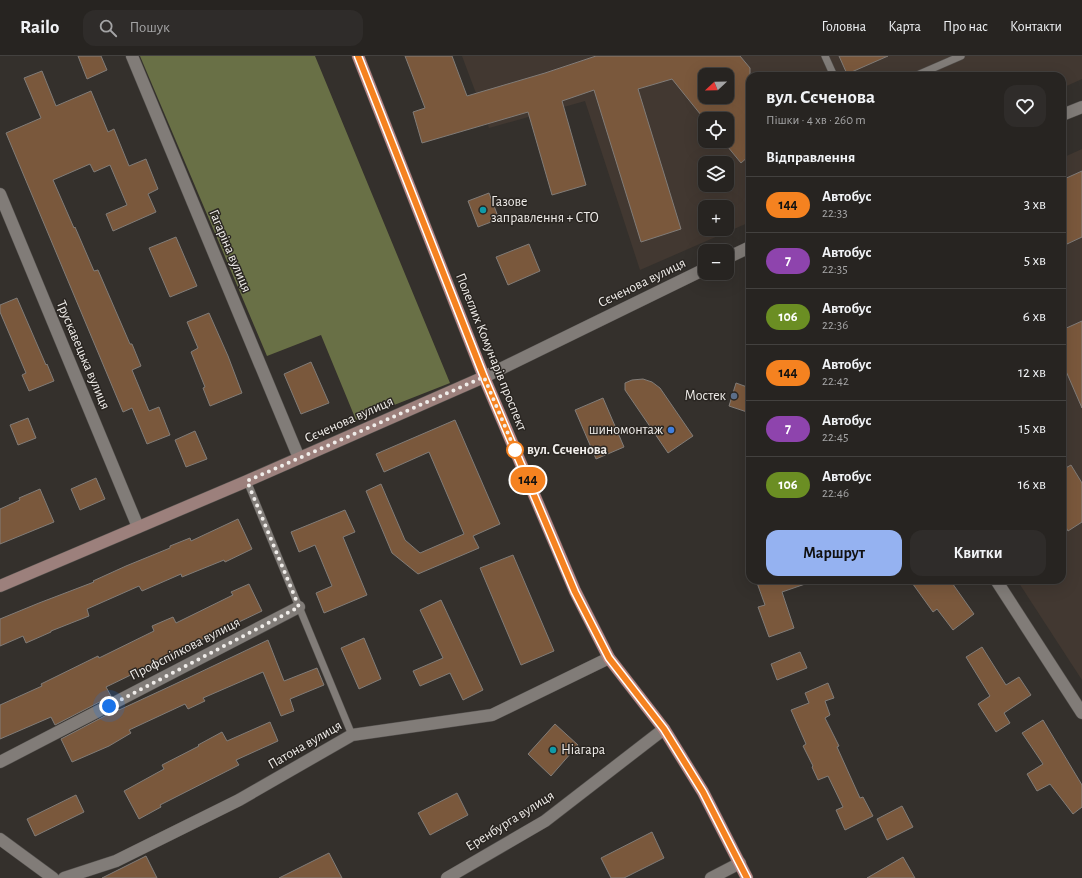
<!DOCTYPE html>
<html lang="uk">
<head>
<meta charset="utf-8">
<style>
  body { margin:0; font-family:"Alegreya Sans",sans-serif; background:#2f2c2a; color:#f1f3f6; height:100vh; display:flex; flex-direction:column; font-size:15px; white-space:nowrap }
  * { box-sizing:border-box; margin:0 }
  p { font-size:13px; color:#a4a4a5 }
  .icon { flex:none; width:22px; height:22px; fill:none; stroke:currentColor; stroke-width:2; stroke-linecap:round; stroke-linejoin:round }
  .map { position:relative; flex:1; overflow:hidden }
  .side { position:absolute; left:746px; top:16px; width:320px; height:512px; display:flex; flex-direction:column; background:#272421; border-radius:12px; box-shadow:0 4px 16px #0002,0 0 0 1px #43413f }
  .side>* { flex:none }
  .badge { padding:0 8px; border-radius:13px; font-size:14px; line-height:26px }
  .needle { width:26px; rotate:248deg }
  .fabs { position:absolute; left:698px; top:12px; display:grid; gap:8px }
  .fabs a { display:grid; place-items:center; width:36px; height:36px; border-radius:8px; background:#272421; box-shadow:0 4px 16px #0002,0 0 0 1px #43413f; font-size:20px }
  .you { position:absolute; width:20px; height:20px; margin:-10px; border:3px solid #fff; border-radius:50%; background:#1a73e8; box-shadow:0 0 0 6px #1a73e833 }
  .map>.badge { position:absolute; translate:-50% -50%; box-shadow:0 0 0 2px #fff }
  h2 { padding:0 20px; font-size:15px; line-height:36px }
  .round { display:grid; place-items:center; flex:none; width:42px; height:42px; border-radius:12px; background:#2f2c2a }
  .head { display:flex; align-items:center; justify-content:space-between; height:68px; padding:0 20px }
  h1 { font-size:19px; font-weight:700; line-height:30px }
  .primary-button { display:flex; gap:8px; margin-top:auto; padding:8px 20px }
  .primary-button a { flex:1; height:46px; border-radius:12px; background:#95b2f1; color:#111; font-size:16px; font-weight:700; line-height:46px; text-align:center }
  .primary-button a+a { background:#2f2c2a; color:#f1f3f6 }
  ul { padding:0; list-style:none }
  li { display:flex; align-items:center; gap:12px; height:56px; padding:0 20px; border-top:1px solid #43413f }
  li div { flex:1 }
  li b { display:block; font-size:15px }
  li em { font-style:normal }
  li .badge { min-width:44px; font-weight:700; text-align:center }
  header { display:flex; align-items:center; gap:24px; box-sizing:border-box; height:56px; padding:0 20px; background:#272421; border-bottom:1px solid #43413f }
  header strong { font-size:19px }
  nav { display:flex; gap:22px; margin-inline-start:auto; font-size:14px }
  .search { width:280px; height:36px; background:#2f2c2a; display:flex; align-items:center; gap:10px; box-sizing:border-box; padding:0 14px; border-radius:12px; color:#a4a4a5; font-size:15px }
  .map>svg:first-child { display:block }
</style>
</head>
<body>
<header>
<strong>Railo</strong>
<div class="search"><svg class="icon" aria-label="search" viewBox="0 0 24 24"><circle cx="10" cy="10" r="6"/><path d="M15 15l6 6"/></svg>Пошук</div>
<nav><a>Головна</a><a>Карта</a><a>Про нас</a><a>Контакти</a></nav>
</header>
<div class="map">
<svg width="1082" height="822" viewBox="0 0 1082 822">
  <rect width="100%" height="100%" fill="#34302c"/>
  <path fill="#423831" fill-rule="evenodd" d="M 462,0 L 1082,0 L 1082,23 L 1062,32 L 1062,20 L 750,20 L 750,166 L 640,214 L 585,45 L 489,72 ZM 705,19 L 727,19 L 727,41 L 705,41 ZM 705,63 L 727,63 L 727,85 L 705,85 ZM 705,107 L 727,107 L 727,129 L 705,129 ZM 705,151 L 727,151 L 727,173 L 705,173 Z
    M 1082,93 L 1082,624 L 1017,524 L 1062,524 L 1062,102 Z"/>
  <path fill="#697046" d="M 140,0 L 315,0 L 450,327 L 356,364 L 321,279 L 267,300 Z"/>
  <path fill="#7a583c" stroke="#817c78" fill-rule="evenodd" d="M 78,0 L 101,0 L 107,14 L 87,23 Z
    M 405,0 L 452,0 L 467,40 L 545,17 L 596,0 L 740,0 L 750,12 L 750,99 L 741,107 L 723,85 L 727,85 L 727,63 L 705,64 L 672,23 L 638,33 L 681,173 L 641,186 L 594,34 L 562,45 L 586,129 L 552,139 L 528,56 L 422,87 L 413,56 L 425,52 ZM 705,19 L 727,19 L 727,41 L 705,41 Z
    M 839,0 L 888,0 L 847,18 Z
    M 42,15 L 56,50 L 91,35 L 108,76 L 114,73 L 129,110 L 146,103 L 158,133 L 148,138 L 156,156 L 113,175 L 106,158 L 127,149 L 110,109 L 94,116 L 90,108 L 53,124 L 74,172 L 75,171 L 94,215 L 98,214 L 130,288 L 132,288 L 141,310 L 132,314 L 149,355 L 159,351 L 170,379 L 147,388 L 132,352 L 123,356 L 6,77 L 41,62 L 24,22 Z
    M 1082,115 L 1082,181 L 1067,188 L 1062,177 L 1062,124 Z
    M 489,137 L 499,163 L 478,171 L 468,145 Z
    M 176,181 L 197,230 L 170,241 L 149,192 Z
    M 529,188 L 540,215 L 508,229 L 496,201 Z
    M 17,242 L 46,309 L 47,308 L 54,325 L 29,335 L 22,319 L 26,317 L 0,256 L 0,249 Z
    M 209,257 L 228,300 L 242,337 L 210,350 L 203,332 L 205,331 L 191,296 L 198,292 L 187,266 Z
    M 1082,265 L 1082,352 L 1062,306 L 1062,274 Z
    M 311,306 L 329,347 L 301,358 L 284,318 Z
    M 643,323 L 652,326 L 660,332 L 693,380 L 668,397 L 625,334 L 625,327 L 632,324 Z
    M 736,327 L 750,332 L 750,357 L 729,350 Z
    M 603,342 L 624,391 L 596,403 L 575,354 Z
    M 28,362 L 36,382 L 18,389 L 10,369 Z
    M 455,364 L 500,468 L 473,480 L 479,492 L 418,518 L 392,497 L 366,435 L 381,428 L 405,484 L 420,497 L 464,478 L 429,396 L 384,416 L 376,398 Z
    M 195,375 L 207,403 L 186,411 L 175,384 Z
    M 1071,409 L 1082,427 L 1082,466 L 1068,475 L 1062,464 L 1062,414 Z
    M 96,422 L 105,443 L 80,454 L 71,433 Z
    M 40,433 L 54,466 L 0,488 L 0,453 L 20,444 L 19,442 Z
    M 345,454 L 355,476 L 343,481 L 367,539 L 324,557 L 316,537 L 332,530 L 315,489 L 299,496 L 291,476 Z
    M 238,463 L 252,493 L 225,506 L 224,504 L 182,521 L 181,518 L 142,535 L 139,530 L 87,553 L 89,560 L 51,575 L 51,576 L 26,587 L 23,580 L 0,590 L 0,563 L 39,547 L 94,526 L 93,525 L 126,510 L 170,492 L 170,490 L 190,482 L 191,485 Z
    M 513,499 L 554,595 L 521,609 L 480,512 Z
    M 756,524 L 810,524 L 811,526 L 782,536 L 794,572 L 769,581 L 758,551 L 765,549 Z
    M 910,524 L 950,524 L 974,558 L 953,574 L 937,553 L 933,556 Z
    M 249,528 L 262,555 L 136,615 L 137,616 L 106,631 L 111,640 L 55,669 L 51,661 L 0,683 L 0,649 L 42,630 L 41,628 L 98,600 L 99,602 L 154,575 L 152,570 L 173,561 L 176,567 L 233,539 L 231,536 Z
    M 441,544 L 483,634 L 463,644 L 450,617 L 420,630 L 413,615 L 443,602 L 420,554 Z
    M 364,582 L 381,623 L 359,633 L 341,592 Z
    M 268,584 L 284,625 L 317,612 L 324,629 L 290,643 L 294,655 L 281,660 L 263,616 L 203,642 L 205,645 L 188,653 L 185,648 L 129,674 L 131,677 L 109,690 L 72,706 L 61,683 L 118,653 L 119,654 L 173,629 Z
    M 982,591 L 1006,629 L 1019,621 L 1031,639 L 1004,657 L 1010,667 L 996,676 L 978,648 L 990,640 L 966,601 Z
    M 800,596 L 807,612 L 777,624 L 771,608 Z
    M 828,627 L 834,642 L 825,645 L 830,659 L 825,662 L 839,690 L 837,691 L 860,742 L 863,741 L 873,760 L 845,774 L 836,754 L 843,751 L 828,720 L 818,724 L 812,711 L 813,710 L 803,690 L 806,688 L 791,654 L 809,647 L 805,637 Z
    M 1043,664 L 1082,729 L 1082,751 L 1073,758 L 1050,728 L 1037,735 L 1027,718 L 1043,708 L 1022,677 Z
    M 270,666 L 278,685 L 236,704 L 239,709 L 160,749 L 161,751 L 139,763 L 124,735 L 164,713 L 162,709 L 199,690 L 198,689 L 222,676 L 227,685 Z
    M 555,668 L 578,689 L 551,720 L 528,698 Z
    M 457,737 L 468,759 L 430,779 L 418,757 Z
    M 76,739 L 84,756 L 35,780 L 27,763 Z
    M 902,750 L 913,771 L 887,784 L 877,763 Z
    M 652,776 L 664,802 L 624,822 L 611,822 L 601,802 Z
    M 329,797 L 342,822 L 279,822 Z
    M 146,800 L 157,822 L 102,822 Z
    M 903,801 L 915,822 L 867,822 Z"/>
  <g fill="none" stroke-linecap="round" stroke-linejoin="round">
    <g stroke="#524f4c" stroke-width="8">
      <path id="lane" d="M 825,0 L 834,20
        M 915,20 L 961,0
        M 247,425 L 352,679"/>
    </g>
    <g stroke="#524f4c" stroke-width="13">
      <path id="street" d="M 132,0 L 299,402
        M 1062,59 L 1082,51
        M 0,138 L 138,471
        M 727,202 L 750,191
        M 484,321 L 705,213
        M 996,524 L 1082,657
        M 0,706 L 299,551
        M 0,783 L 53,822
        M 64,822 L 116,805 L 239,744 L 352,679 L 492,659 L 609,602
        M 447,822 L 545,765 L 664,673
        M 711,822 L 740,807"/>
    </g>
    <g stroke="#524f4c" stroke-width="13">
      <path id="secondary" d="M 0,530 L 247,425 L 484,321"/>
    </g>
    <g stroke="#524f4c" stroke-width="13">
      <path id="primary" d="M 358,0 L 484,321 L 575,535 L 609,602 L 664,673 L 703,736 L 747,822"/>
    </g>
    <use href="#lane" stroke="#817c78" stroke-width="7"/>
    <use href="#street" stroke="#817c78" stroke-width="12"/>
    <use href="#secondary" stroke="#9c807c" stroke-width="12"/>
    <use href="#primary" stroke="#b78380" stroke-width="12"/>
  </g>
  <g fill="none" stroke-linecap="round" stroke-linejoin="round">
    <g stroke="#fff" stroke-width="9">
      <path id="line" d="M 358,0 L 484,321 L 575,536 L 609,602 L 664,673 L 703,736 L 747,822"/>
    </g>
    <use href="#line" stroke="#f58220" stroke-width="6"/>
    <path stroke="#f0edea" stroke-width="4" stroke-dasharray="0 7.2" d="M 109,650 L 299,551 L 247,425 L 484,321 L 515,394"/>
  </g>
  <g fill="#0f9aa8" stroke="#2a2622" stroke-width="1.5">
    <circle cx="483" cy="154" r="4"/>
    <circle cx="553" cy="694" r="4"/>
  </g>
  <circle fill="#5c6f8a" stroke="#2a2622" stroke-width="1.5" cx="734" cy="340" r="4"/>
  <circle fill="#3f7fe0" stroke="#2a2622" stroke-width="1.5" cx="671" cy="374" r="4"/>
  <circle fill="#fff" stroke="#f58220" stroke-width="2" cx="515" cy="394" r="8"/>
  <g text-anchor="middle" dominant-baseline="central" stroke-width="3" stroke-linejoin="round" paint-order="stroke">
    <g font-size="14" fill="#f0edea" stroke="#2a2622" text-anchor="start">
      <text x="491" y="146">Газове<tspan x="491" dy="16">заправлення + СТО</tspan></text>
      <text x="726" y="340" text-anchor="end">Мостек</text>
      <text x="663" y="374" text-anchor="end">шиномонтаж</text>
      <text x="561" y="694">Ніагара</text>
    </g>
    <g font-size="14" fill="#f0edea" stroke="#2a2622">
      <text transform="translate(230 195) rotate(67)">Гагаріна вулиця</text>
      <text transform="translate(642 227) rotate(-26)">Сєченова вулиця</text>
      <text transform="translate(491 296) rotate(68)">Полеглих Комунарів проспект</text>
      <text transform="translate(83 299) rotate(67)">Трускавецька вулиця</text>
      <text transform="translate(349 364) rotate(-24)">Сєченова вулиця</text>
      <text transform="translate(185 593) rotate(-27)">Профспілкова вулиця</text>
      <text transform="translate(305 689) rotate(-30)">Патона вулиця</text>
      <text transform="translate(510 765) rotate(-32)">Еренбурга вулиця</text>
    </g>
    <g font-size="14" font-weight="bold" fill="#f0edea" stroke="#2a2622" text-anchor="start">
      <text x="527" y="394">вул. Сєченова</text>
    </g>
  </g>
</svg>
<div class="fabs">
<a><svg class="needle" viewBox="-14 -14 28 28"><path d="M0-13l5 13h-10z" fill="#e53935"/><path d="M0 13l5-13h-10z" fill="#a4a4a5"/></svg></a>
<a><svg class="icon" aria-label="locate" viewBox="0 0 24 24"><circle cx="12" cy="12" r="6"/><path d="M12 2v4M12 18v4M2 12h4M18 12h4"/></svg></a>
<a><svg class="icon" aria-label="layers" viewBox="0 0 24 24"><path d="M12 4l9 5-9 5-9-5zM3 14l9 5 9-5"/></svg></a>
<a>+</a>
<a>−</a>
</div>
<div class="you" style="left:109px;top:650px"></div>
<b class="badge" style="left:528px;top:424px;background:#f58220;color:#111">144</b>
<section class="side">
<div class="head"><div><h1>вул. Сєченова</h1><p>Пішки · 4 хв · 260 m</p></div><a class="round"><svg class="icon" aria-label="heart" viewBox="0 0 24 24"><path d="M12 20l-8-8c-3-5 5-10 8-4 3-6 11-1 8 4z"/></svg></a></div>
<h2>Відправлення</h2>
<ul>
<li><span class="badge" style="background:#f58220;color:#111">144</span><div><b>Автобус</b><p>22:33</p></div><em>3 хв</em></li>
<li><span class="badge" style="background:#8e44ad;color:#fff">7</span><div><b>Автобус</b><p>22:35</p></div><em>5 хв</em></li>
<li><span class="badge" style="background:#6b8e23;color:#fff">106</span><div><b>Автобус</b><p>22:36</p></div><em>6 хв</em></li>
<li><span class="badge" style="background:#f58220;color:#111">144</span><div><b>Автобус</b><p>22:42</p></div><em>12 хв</em></li>
<li><span class="badge" style="background:#8e44ad;color:#fff">7</span><div><b>Автобус</b><p>22:45</p></div><em>15 хв</em></li>
<li><span class="badge" style="background:#6b8e23;color:#fff">106</span><div><b>Автобус</b><p>22:46</p></div><em>16 хв</em></li>
</ul>
<div class="primary-button"><a>Маршрут</a><a>Квитки</a></div>
</section>
</div>
</body>
</html>
